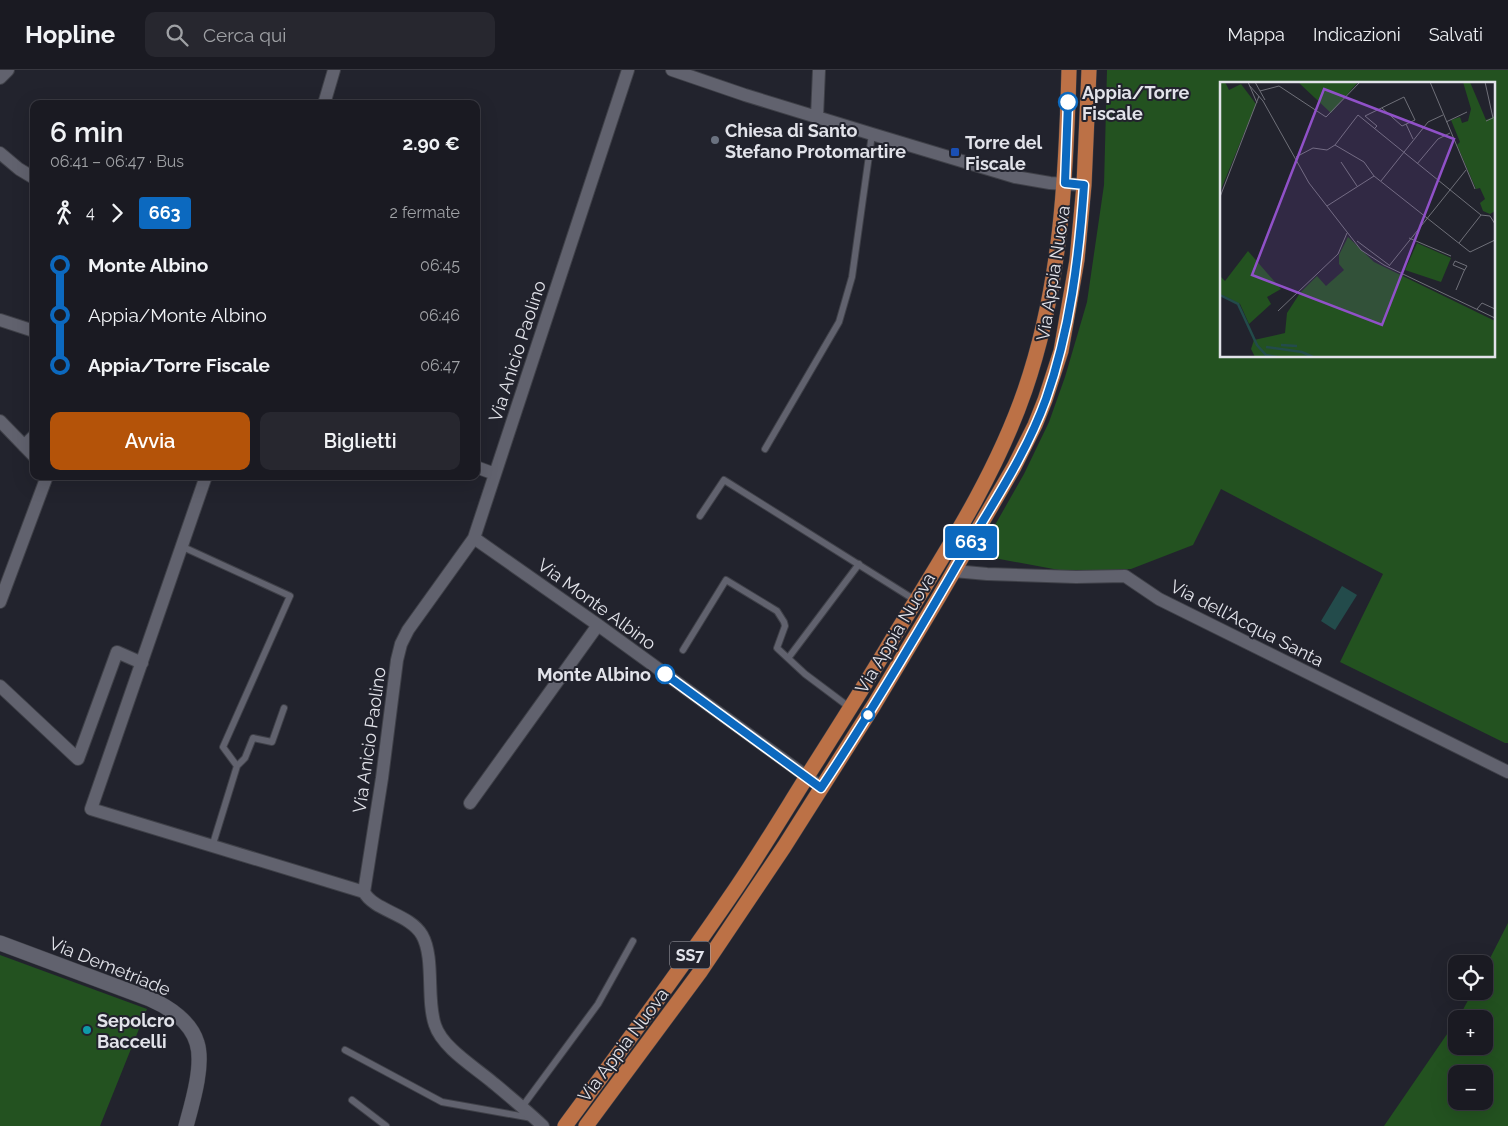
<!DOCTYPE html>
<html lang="it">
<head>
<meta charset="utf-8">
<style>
  body { margin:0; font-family:Raleway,sans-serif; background:#27272f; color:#f1f3f6; height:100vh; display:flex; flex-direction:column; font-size:19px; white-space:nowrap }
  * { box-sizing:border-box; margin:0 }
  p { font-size:16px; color:#9fa1a5 }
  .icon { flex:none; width:28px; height:28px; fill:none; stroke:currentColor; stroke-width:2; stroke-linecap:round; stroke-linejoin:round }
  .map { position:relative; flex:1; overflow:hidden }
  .drawer { position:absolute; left:30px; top:30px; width:450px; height:380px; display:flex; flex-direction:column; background:#1a1a22; border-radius:10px; box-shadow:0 5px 20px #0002,0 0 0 1px #383840 }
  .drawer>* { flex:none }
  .badge { padding:0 10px; border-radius:4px; font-size:18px; line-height:32px }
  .fabs { position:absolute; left:1448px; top:885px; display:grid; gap:10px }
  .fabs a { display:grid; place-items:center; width:45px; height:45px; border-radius:10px; background:#1a1a22; box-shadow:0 5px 20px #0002,0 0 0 1px #383840; font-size:25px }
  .map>.badge { position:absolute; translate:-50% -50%; box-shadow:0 0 0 2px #fff }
  .legs { display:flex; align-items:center; gap:8px; height:55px; padding:0 20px; font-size:16px }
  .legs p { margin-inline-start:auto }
  .summary { display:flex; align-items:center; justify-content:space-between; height:85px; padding:0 20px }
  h1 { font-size:28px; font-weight:600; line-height:38px }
  .cta { display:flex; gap:10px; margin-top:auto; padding:10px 20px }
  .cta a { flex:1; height:58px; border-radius:10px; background:#b45309; color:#fff; font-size:20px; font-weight:600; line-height:58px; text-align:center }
  .cta a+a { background:#27272f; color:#f1f3f6 }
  ul { padding:0 20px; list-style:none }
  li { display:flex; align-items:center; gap:18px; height:50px; font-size:19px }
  li i { display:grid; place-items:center; width:8px; height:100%; margin:0 6px; background:currentColor }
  li i::after { content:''; width:12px; height:12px; margin:-6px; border:4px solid; border-radius:50%; background:#1a1a22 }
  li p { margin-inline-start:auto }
  li:first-child i { background:linear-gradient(#0000 50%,currentColor 0) }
  li:last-child i { background:linear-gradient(currentColor 50%,#0000 0) }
  header { display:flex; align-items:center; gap:30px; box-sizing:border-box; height:70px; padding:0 25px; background:#1a1a22; border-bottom:1px solid #383840 }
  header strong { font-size:24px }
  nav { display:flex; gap:28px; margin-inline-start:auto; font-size:18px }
  .search { width:350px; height:45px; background:#27272f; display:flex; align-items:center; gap:12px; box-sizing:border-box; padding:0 18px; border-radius:10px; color:#9fa1a5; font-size:19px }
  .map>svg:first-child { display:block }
</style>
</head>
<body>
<header>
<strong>Hopline</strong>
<div class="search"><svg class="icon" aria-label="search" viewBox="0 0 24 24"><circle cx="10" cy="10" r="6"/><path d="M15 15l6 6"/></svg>Cerca qui</div>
<nav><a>Mappa</a><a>Indicazioni</a><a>Salvati</a></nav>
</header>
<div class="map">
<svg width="1508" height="1056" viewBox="0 0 1508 1056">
  <rect width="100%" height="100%" fill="#22232d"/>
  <path fill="#235220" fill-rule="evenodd" d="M 1107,0 L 1508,0 L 1508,673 L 1505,673 L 1340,592 L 1383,504 L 1221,419 L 1193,475 L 1131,499 L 1075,503 L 978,485 L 1024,404 L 1049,352 L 1065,307 L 1087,232 L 1104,115 ZM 1222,14 L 1494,14 L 1494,286 L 1222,286 Z
    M 1508,853 L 1508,1056 L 1384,1056 L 1456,951 L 1456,976 L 1484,976 L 1484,949 L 1458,949 L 1473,921 L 1484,921 L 1484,900 ZM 1456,1004 L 1484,1004 L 1484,1031 L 1456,1031 Z
    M 0,885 L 147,939 L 100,1056 L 0,1056 Z"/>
  <path fill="#234b4b" d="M 1342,516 L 1357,525 L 1335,560 L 1321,551 Z"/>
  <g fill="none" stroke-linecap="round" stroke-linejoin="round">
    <g stroke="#3f4048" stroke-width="8">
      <path id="lane" d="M 765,379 L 839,252 L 852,207 L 872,64
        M 700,446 L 724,410 L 915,530
        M 183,477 L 290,526 L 223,677 L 237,696 L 212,777
        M 683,580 L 726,510 L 777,541 L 784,552 L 785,556 L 777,578 L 805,604 L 849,637
        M 789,587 L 859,494
        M 237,696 L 245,688 L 253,668 L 272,672 L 284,638
        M 345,980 L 442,1032 L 532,1048
        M 352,1030 L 386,1056
        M 522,1037 L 598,934 L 633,871"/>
    </g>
    <g stroke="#3f4048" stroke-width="14">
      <path id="street" d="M 672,0 L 745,25 L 872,64 L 1015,107 L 1050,113 L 1084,115
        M 0,8 L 8,0
        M 324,34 L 334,0
        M 817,47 L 819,0
        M 0,83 L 19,99 L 34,108
        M 0,250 L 34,261
        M 0,351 L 34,386
        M 24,376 L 34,366
        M 476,397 L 495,404
        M 206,406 L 91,739 L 364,822
        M 474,468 L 598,555 L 821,717
        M 954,501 L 987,504 L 1076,507 L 1125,506 L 1159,529 L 1508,702
        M 0,532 L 47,406
        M 0,616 L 78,689 L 117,582 L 142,593
        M 470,733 L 598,555
        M 543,1056 C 526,1040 509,1026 491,1011 C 473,996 442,977 435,955 C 426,929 435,888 422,865 C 410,844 374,841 364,822 L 382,708 L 397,590 L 401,574 L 408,560 L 474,468 L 628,0"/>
    </g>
    <g stroke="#3f4048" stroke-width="16">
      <path id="secondary" d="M 0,873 L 150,929 C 169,937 191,952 197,973 C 204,995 192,1034 186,1056"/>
    </g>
    <g stroke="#3f4048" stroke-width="16">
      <path id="primary" d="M 565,1056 C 621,980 677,905 730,827 C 755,791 778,753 801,716 C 830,670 859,625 887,578 C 937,495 993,413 1025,320 C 1061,215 1066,110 1069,0
        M 586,1056 L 700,902 L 784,777 L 874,635 L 940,525 L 1014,397 L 1035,355 L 1045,330 L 1061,281 L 1077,190 L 1084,115 L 1089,0"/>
    </g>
    <use href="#lane" stroke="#61626e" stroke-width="6"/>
    <use href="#street" stroke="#61626e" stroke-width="12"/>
    <use href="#secondary" stroke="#61626e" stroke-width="15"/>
    <use href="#primary" stroke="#bc7146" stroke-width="15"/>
  </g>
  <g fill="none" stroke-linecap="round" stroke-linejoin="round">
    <g stroke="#fff" stroke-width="11">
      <path id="line-1" d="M 665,604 L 821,718 C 875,637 924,553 972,469 C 999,424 1028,379 1046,329 C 1070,261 1079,187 1084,115 L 1065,113 L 1068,32"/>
    </g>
    <use href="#line-1" stroke="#0c69bf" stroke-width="8"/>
  </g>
  <g fill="#fff" stroke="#0c69bf" stroke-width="2.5">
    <circle cx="1068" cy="32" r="9"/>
    <circle cx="665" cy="604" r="9"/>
    <circle cx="868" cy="645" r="6"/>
  </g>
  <circle fill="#6b7280" stroke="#22232d" stroke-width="2" cx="715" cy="70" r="5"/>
  <rect fill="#1a4fb4" stroke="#22232d" stroke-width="2" x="950" y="77" width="10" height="10" rx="2.5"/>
  <circle fill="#0f9aa8" stroke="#22232d" stroke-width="2" cx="87" cy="960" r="5"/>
  <g text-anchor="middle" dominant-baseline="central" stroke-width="4" stroke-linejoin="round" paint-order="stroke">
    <rect fill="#22232d" stroke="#a8a9b1" stroke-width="1" x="670" y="871.5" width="40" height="27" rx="4"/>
    <g font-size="16" font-weight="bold" fill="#e2e3ea">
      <text x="690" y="885">SS7</text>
    </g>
    <g font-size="18" font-weight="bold" fill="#e2e3ea" stroke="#22232d" text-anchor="start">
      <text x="1082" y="22">Appia/Torre<tspan x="1082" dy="21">Fiscale</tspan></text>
      <text x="651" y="604" text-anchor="end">Monte Albino</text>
    </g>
    <g font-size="18" font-weight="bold" fill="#e2e3ea" stroke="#22232d" text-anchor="start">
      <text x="725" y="60">Chiesa di Santo<tspan x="725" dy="21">Stefano Protomartire</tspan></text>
      <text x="965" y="72">Torre del<tspan x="965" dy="21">Fiscale</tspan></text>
      <text x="97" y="950">Sepolcro<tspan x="97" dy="21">Baccelli</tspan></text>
    </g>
    <g font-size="18" fill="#e2e3ea" stroke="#22232d">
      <text transform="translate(1053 203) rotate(-81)">Via Appia Nuova</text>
      <text transform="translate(517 281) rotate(-72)">Via Anicio Paolino</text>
      <text transform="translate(597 534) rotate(36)">Via Monte Albino</text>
      <text transform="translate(1247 553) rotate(27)">Via dell'Acqua Santa</text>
      <text transform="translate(895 563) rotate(-59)">Via Appia Nuova</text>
      <text transform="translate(369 670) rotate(-82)">Via Anicio Paolino</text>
      <text transform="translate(110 896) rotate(22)">Via Demetriade</text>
      <text transform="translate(623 975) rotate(-53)">Via Appia Nuova</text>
    </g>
  </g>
  <g transform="translate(1220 12)">
    <rect width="275" height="275" fill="#22232d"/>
    <path d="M 0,0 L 5,0 L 9,8 L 21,2 L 36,22 L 0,110 ZM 78,0 L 138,0 L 111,31 ZM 243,0 L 250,0 L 266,38 L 275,34 L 275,129 L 270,132 L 263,129 L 260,121 L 265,117 L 260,106 L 256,107 L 237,63 L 240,60 L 231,38 L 240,35 L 242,41 L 248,39 L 251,27 ZM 128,155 L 154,180 L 275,239 L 275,275 L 35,275 L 31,267 L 34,258 L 65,251 L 67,231 L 80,211 L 97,194 L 106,204 L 124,188 L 119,182 L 119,173 ZM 197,161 L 231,176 L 221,200 L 185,188 ZM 28,169 L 61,207 L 47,215 L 51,222 L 29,242 L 20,222 L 0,212 L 0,194 L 5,199 Z" fill="#235220"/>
    <path fill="none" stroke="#234b4b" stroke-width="2.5" d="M 0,213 L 18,222 L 37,263 L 46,273 L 57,275M 61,263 L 77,264M 46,265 L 82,270 L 93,275"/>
    <path fill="none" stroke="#6f7079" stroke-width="1" d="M 28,0 L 37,21M 35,0 L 45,18M 210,0 L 255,107M 265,0 L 273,36 L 266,39M 29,3 L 43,19 L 89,101 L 141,168 L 164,183 L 275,236M 40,9 L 59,4 L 106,35 L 140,0M 226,40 L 247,30M 186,42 L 193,57M 154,47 L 157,44 L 145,34 L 184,15 L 195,38 L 182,44 L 162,26M 115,63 L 138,33 L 261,133M 76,75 L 93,66 L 107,68 L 115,63 L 144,80 L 154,94 L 250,170 L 275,158M 121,80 L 137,104M 197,82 L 218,57 L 230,51M 161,99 L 208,40 L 223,33M 0,115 L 39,14M 107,124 L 154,94M 261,133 L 270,134 L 275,142M 189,156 L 231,174M 137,159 L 169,183M 239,161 L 261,133M 169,184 L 246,88M 236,208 L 244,189 L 247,184 L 235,179 L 233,183 L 245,188M 257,227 L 262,221 L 275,227M 58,229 L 118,172 L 127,151"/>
    <path fill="#9051c8" fill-opacity="0.15" stroke="#9051c8" stroke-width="2.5" d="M 104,7 L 234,57 L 162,243 L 32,193 Z"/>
    <rect width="275" height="275" fill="none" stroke="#e2e3ea" stroke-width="2.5"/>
  </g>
</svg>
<div class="fabs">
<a><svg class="icon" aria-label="locate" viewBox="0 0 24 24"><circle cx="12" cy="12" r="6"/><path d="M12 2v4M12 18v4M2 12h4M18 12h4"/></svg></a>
<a>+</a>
<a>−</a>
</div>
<b class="badge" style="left:971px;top:472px;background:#0c69bf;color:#fff">663</b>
<section class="drawer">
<div class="summary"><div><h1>6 min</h1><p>06:41 – 06:47 · Bus</p></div><b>2.90 €</b></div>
<div class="legs"><svg class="icon" aria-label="walk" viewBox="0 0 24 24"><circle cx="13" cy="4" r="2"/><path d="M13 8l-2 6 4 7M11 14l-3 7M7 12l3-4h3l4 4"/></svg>4<svg class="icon" aria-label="forward" viewBox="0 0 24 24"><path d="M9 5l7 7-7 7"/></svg><b class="badge" style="background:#0c69bf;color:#fff">663</b><p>2 fermate</p></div>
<ul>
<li><i style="color:#0c69bf"></i><b>Monte Albino</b><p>06:45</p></li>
<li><i style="color:#0c69bf"></i><span>Appia/Monte Albino</span><p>06:46</p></li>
<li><i style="color:#0c69bf"></i><b>Appia/Torre Fiscale</b><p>06:47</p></li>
</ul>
<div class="cta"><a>Avvia</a><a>Biglietti</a></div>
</section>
</div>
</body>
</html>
